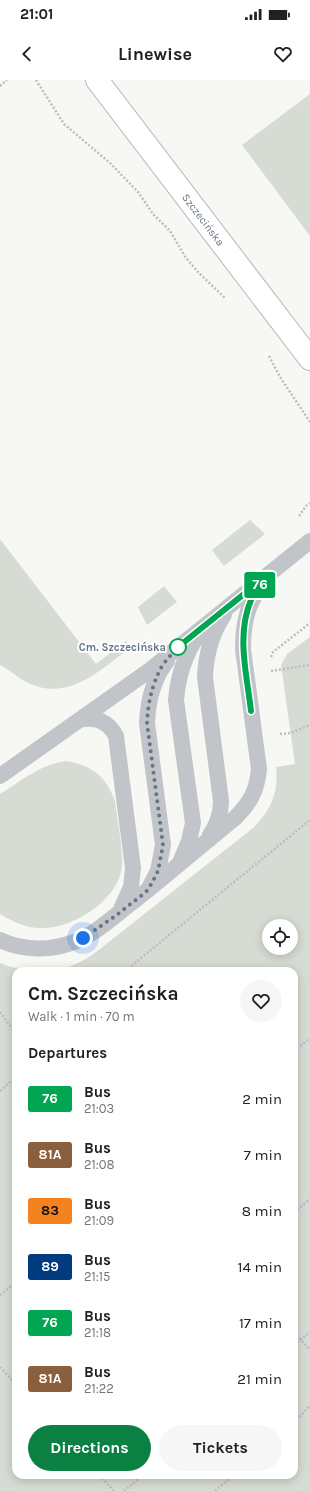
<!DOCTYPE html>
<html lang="en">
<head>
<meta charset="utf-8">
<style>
  body { margin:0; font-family:Karla,sans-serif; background:#f6f6f6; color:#202124; height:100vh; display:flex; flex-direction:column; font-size:15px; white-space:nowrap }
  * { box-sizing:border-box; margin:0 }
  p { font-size:13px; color:#757577 }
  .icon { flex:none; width:22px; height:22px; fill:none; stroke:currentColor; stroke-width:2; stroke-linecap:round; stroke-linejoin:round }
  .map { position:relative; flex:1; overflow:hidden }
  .panel { position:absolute; left:12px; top:887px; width:286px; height:512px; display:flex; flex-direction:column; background:#fff; border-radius:12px; box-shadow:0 2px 10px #0003 }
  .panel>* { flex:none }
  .badge { padding:0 8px; border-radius:3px; font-size:14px; line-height:26px }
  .buttons { position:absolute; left:262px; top:839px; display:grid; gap:8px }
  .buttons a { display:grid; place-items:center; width:36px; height:36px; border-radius:50%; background:#fff; box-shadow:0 2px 10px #0003; font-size:20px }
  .you { position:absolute; width:20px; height:20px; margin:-10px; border:3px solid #fff; border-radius:50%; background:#1a73e8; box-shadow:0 0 0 6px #1a73e833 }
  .map>.badge { position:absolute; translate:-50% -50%; box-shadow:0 0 0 2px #fff }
  h2 { padding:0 16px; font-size:15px; line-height:36px }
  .round { display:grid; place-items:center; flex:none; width:42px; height:42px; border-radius:21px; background:#f6f6f6 }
  .head { display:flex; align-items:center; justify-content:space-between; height:68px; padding:0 16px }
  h1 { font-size:19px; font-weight:700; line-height:30px }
  .primary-button { display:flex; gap:8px; margin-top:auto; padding:8px 16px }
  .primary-button a { flex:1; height:46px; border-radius:24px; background:#0b8043; color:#fff; font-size:16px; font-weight:700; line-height:46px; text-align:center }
  .primary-button a+a { background:#f6f6f6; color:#202124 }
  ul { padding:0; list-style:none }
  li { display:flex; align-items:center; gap:12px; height:56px; padding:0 16px }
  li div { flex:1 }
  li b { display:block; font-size:15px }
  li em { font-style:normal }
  li .badge { min-width:44px; font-weight:700; text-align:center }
  .status { display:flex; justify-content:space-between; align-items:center; height:28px; padding:0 20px; background:#fff; direction:ltr }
  .status svg { height:11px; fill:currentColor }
  header { display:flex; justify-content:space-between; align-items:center; height:52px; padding:0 16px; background:#fff; font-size:18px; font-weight:700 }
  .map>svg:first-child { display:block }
</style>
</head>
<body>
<div class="status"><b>21:01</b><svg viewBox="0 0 49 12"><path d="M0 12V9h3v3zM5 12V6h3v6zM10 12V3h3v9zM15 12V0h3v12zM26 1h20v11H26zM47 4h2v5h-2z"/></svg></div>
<header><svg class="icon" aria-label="back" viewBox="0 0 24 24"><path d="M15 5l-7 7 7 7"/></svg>Linewise<svg class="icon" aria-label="heart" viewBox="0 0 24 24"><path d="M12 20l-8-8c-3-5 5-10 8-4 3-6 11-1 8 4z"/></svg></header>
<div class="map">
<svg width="310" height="1411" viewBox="0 0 310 1411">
  <rect width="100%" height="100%" fill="#f7f7f4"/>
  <path fill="#d6dcd4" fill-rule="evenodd" d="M 310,14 L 310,156 L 242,65 Z
    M 250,440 L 265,454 L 224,486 L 212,470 Z
    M 0,459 L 96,584 L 126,561 L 131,567 C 100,590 69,622 28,603 C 19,599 6,587 0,585 Z
    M 164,506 L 177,522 L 147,545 L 138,527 Z
    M 310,557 L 310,1411 L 0,1411 L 0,883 C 26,894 57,894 82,881 C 88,878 94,873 100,869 L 253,748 C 271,730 279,712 276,687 L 295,684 L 281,585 L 287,574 ZM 269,846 L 291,846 L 291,868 L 269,868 ZM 16,891 L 294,891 L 294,1395 L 16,1395 Z
    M 66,681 C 93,686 106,696 115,721 C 117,739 125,776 121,792 C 114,822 73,848 43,848 C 28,849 13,842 0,834 L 0,714 C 21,701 41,684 66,681 Z"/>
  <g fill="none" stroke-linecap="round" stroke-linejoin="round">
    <g stroke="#b3b8bd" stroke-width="24">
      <path id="secondary" d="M 97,0 L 310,279"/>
    </g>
    <path stroke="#bbbdc0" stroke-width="2.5" stroke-dasharray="2 2" stroke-linecap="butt" d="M 36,0 L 64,44 L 110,83 L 138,112 L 153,134 L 170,151 L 186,178 L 199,193 L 225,218
      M 0,6 L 7,0
      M 269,276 L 280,297 L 310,342
      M 299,436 L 306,426 L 310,423
      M 271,577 L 273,572 L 310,543
      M 271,591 L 310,585
      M 280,654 L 291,653 L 310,645
      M 125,891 L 310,740
      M 0,932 L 16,954
      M 294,971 L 310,958
      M 0,1011 L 16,997
      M 294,1132 L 310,1119
      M 0,1215 L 16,1202
      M 294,1252 L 310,1270
      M 294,1265 L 310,1252
      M 0,1287 L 16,1304
      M 294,1343 L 310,1326
      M 99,1395 L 114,1411
      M 124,1411 L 143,1395
      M 215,1411 L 234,1395"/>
    <path stroke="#c1c4c8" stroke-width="16" d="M 79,640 C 95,636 108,641 116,656 L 133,788 L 131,807 L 121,829
      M 0,696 L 150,590 L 310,461
      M 210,755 C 217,745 221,733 221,721 L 205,597 C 206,575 211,554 224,535
      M 181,780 L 189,761 L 193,743 L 176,620 C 178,597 184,576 197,557
      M 150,806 L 158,791 L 163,765 L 147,643 C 148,620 153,599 167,581
      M 0,860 C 23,871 50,871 74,862 C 94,855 112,838 129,825 C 165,797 199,767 235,738 C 250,723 257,711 259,689 L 243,569 C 243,537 249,520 269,495"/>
    <use href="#secondary" stroke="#fff" stroke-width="22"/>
  </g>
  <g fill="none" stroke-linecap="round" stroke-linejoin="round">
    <g stroke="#fff" stroke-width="9">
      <path id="line" d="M 178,567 L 269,494 C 262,502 255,511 251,520 C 236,555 247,595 251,631"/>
    </g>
    <use href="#line" stroke="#00a651" stroke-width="6"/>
    <path stroke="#677584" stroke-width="4" stroke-dasharray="0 7.2" d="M 83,858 L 114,837 L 146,812 L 152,803 L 158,791 L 163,765 L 147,643 C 148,623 152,604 162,586 C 167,579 173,573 178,567"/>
  </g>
  <circle fill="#fff" stroke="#00a651" stroke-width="2" cx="178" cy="567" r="8"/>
  <g text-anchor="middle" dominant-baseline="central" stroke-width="4" stroke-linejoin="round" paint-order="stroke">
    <g font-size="11" fill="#677584" stroke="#fff">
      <text transform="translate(203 140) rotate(53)">Szczecińska</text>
    </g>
    <g font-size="11" font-weight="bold" fill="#677584" stroke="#fff" text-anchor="end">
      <text x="166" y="567">Cm. Szczecińska</text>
    </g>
  </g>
</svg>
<div class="buttons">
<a><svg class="icon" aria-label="locate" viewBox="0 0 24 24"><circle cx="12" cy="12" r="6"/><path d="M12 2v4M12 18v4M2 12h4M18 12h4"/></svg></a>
</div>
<div class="you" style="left:83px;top:858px"></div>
<b class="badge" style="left:260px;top:505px;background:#00a651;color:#fff">76</b>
<section class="panel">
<div class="head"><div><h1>Cm. Szczecińska</h1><p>Walk · 1 min · 70 m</p></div><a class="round"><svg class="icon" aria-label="heart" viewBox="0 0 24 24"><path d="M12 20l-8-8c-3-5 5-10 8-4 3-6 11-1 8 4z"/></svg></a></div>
<h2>Departures</h2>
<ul>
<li><span class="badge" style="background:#00a651;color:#fff">76</span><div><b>Bus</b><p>21:03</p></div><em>2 min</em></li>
<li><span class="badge" style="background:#8b5e3c;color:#fff">81A</span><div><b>Bus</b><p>21:08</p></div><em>7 min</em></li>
<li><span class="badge" style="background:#f58220;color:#111">83</span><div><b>Bus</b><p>21:09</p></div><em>8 min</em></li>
<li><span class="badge" style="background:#003b80;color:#fff">89</span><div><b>Bus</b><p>21:15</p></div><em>14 min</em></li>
<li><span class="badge" style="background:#00a651;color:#fff">76</span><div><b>Bus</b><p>21:18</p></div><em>17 min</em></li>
<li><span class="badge" style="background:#8b5e3c;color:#fff">81A</span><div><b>Bus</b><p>21:22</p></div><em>21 min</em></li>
</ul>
<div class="primary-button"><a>Directions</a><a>Tickets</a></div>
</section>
</div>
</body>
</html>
